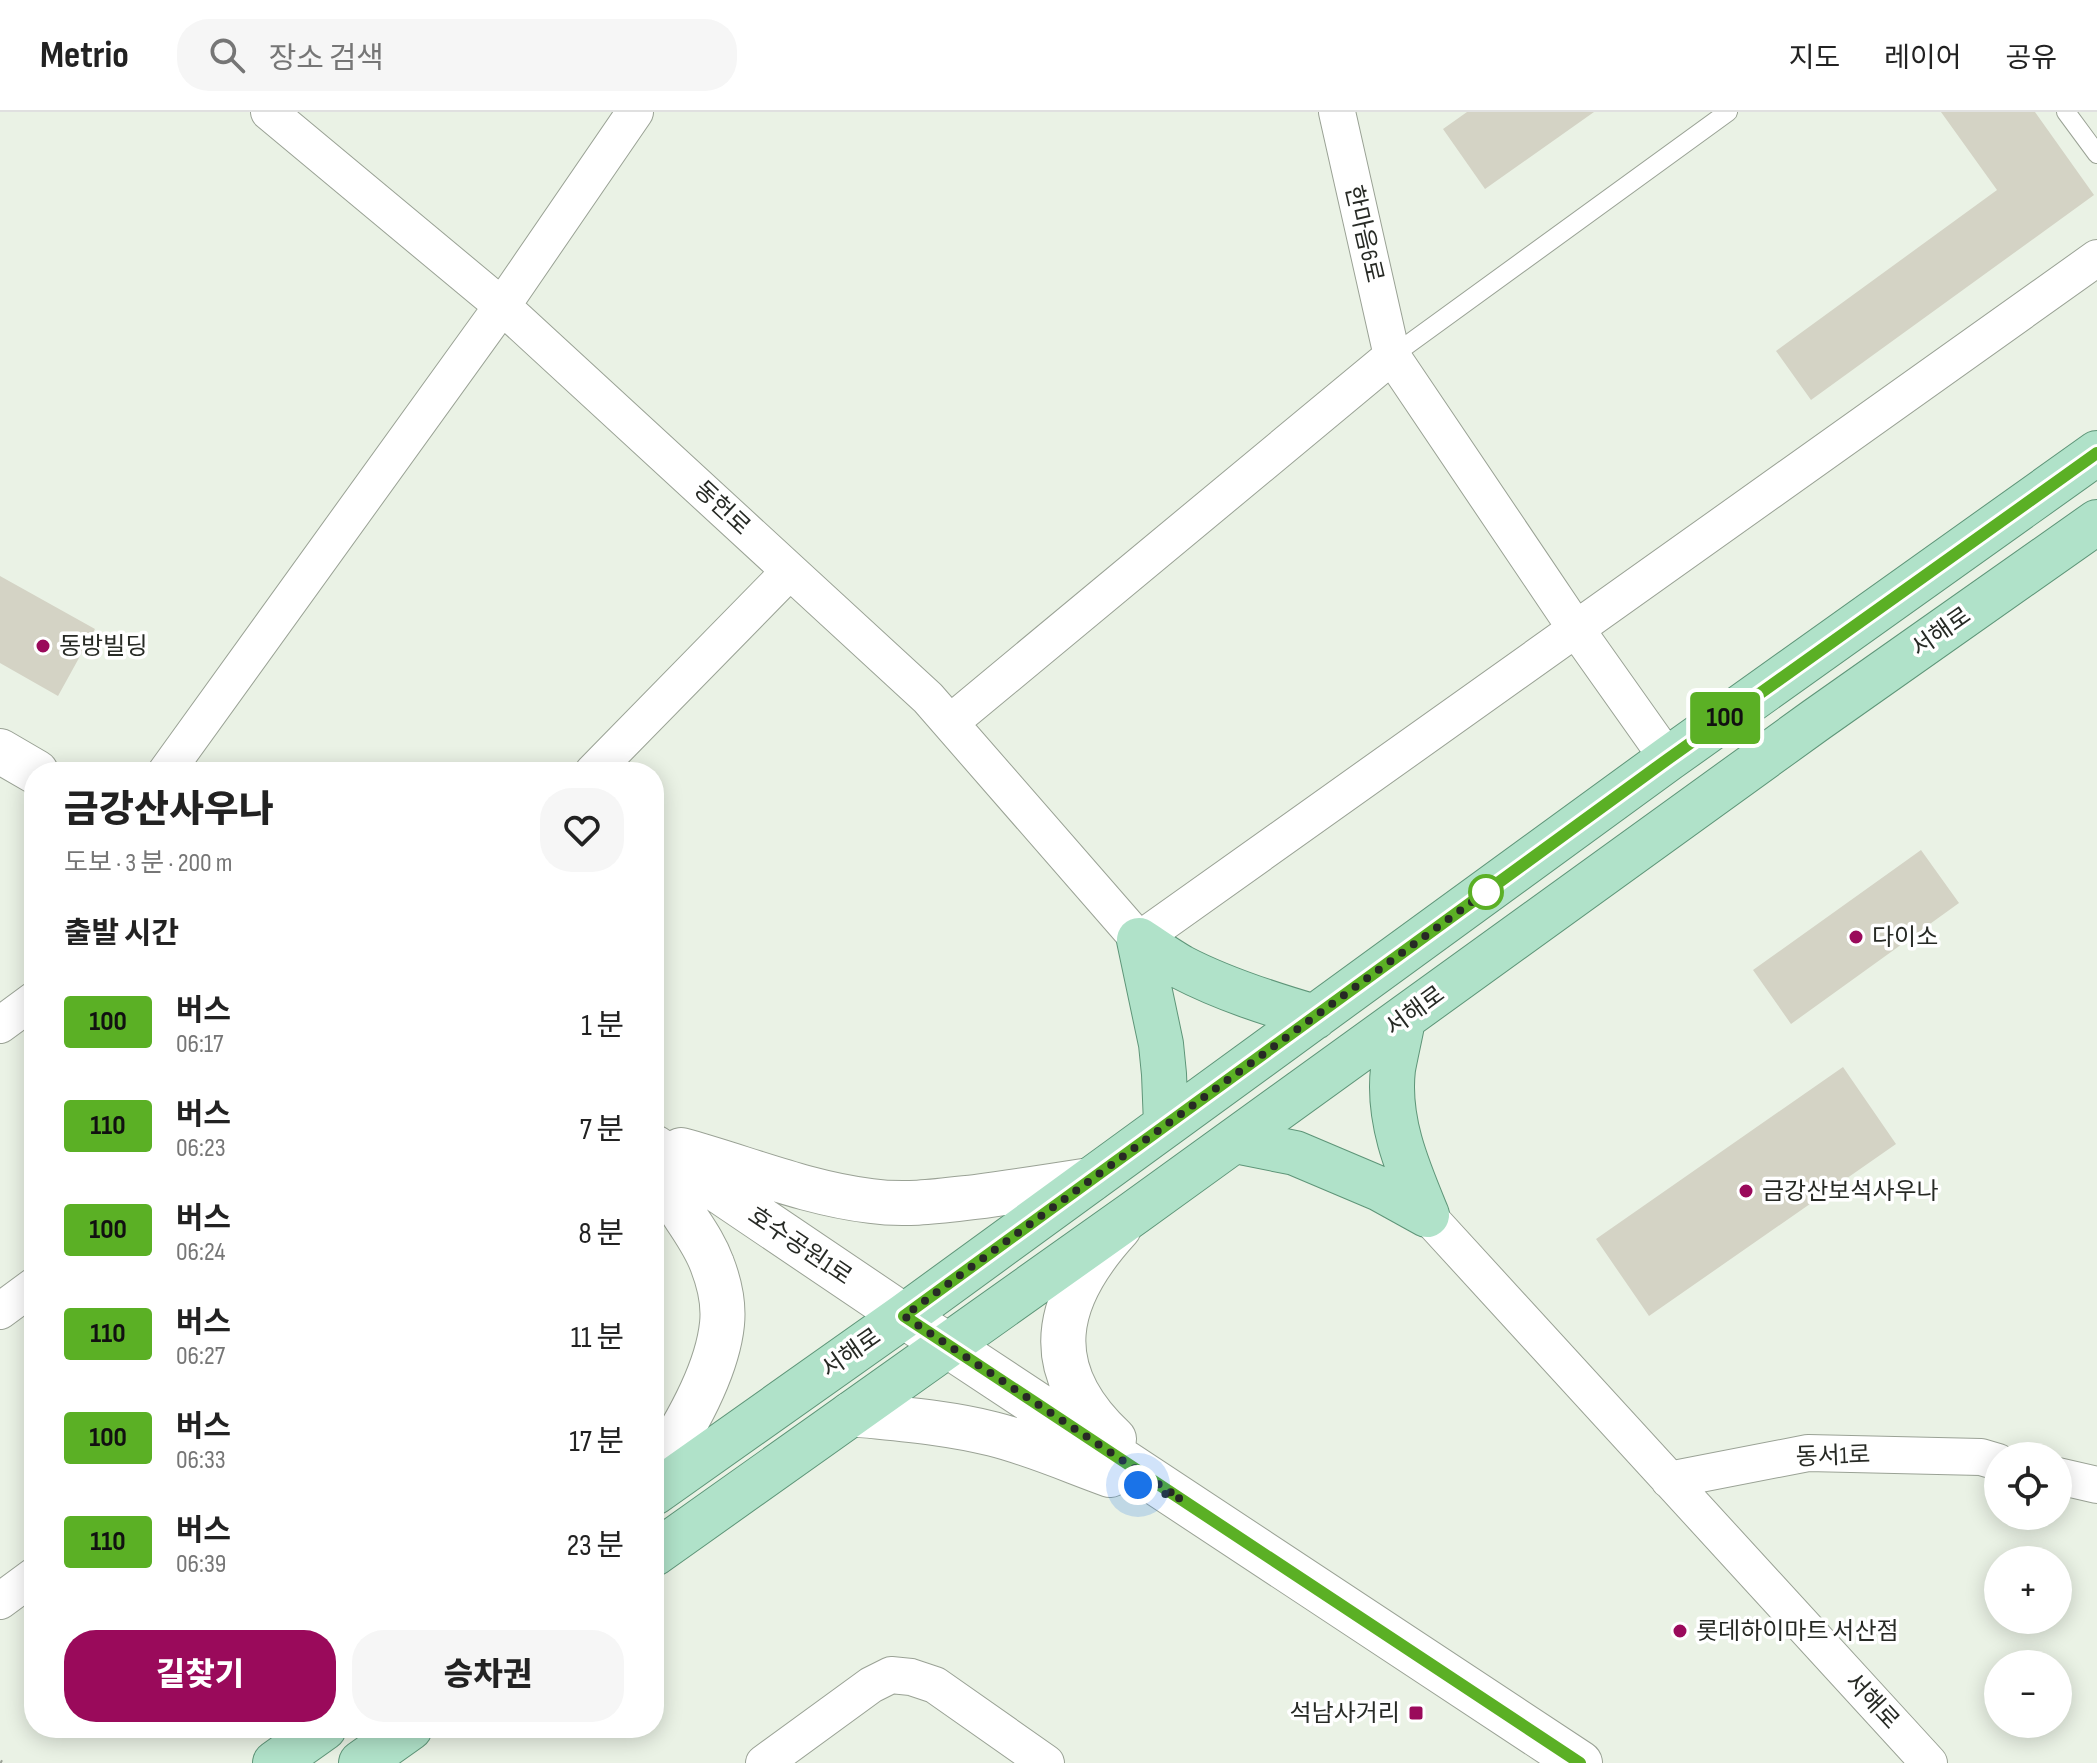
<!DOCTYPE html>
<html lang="ko">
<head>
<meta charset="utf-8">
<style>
  body { margin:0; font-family:"Sofia Sans Condensed","Noto Sans KR",sans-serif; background:#f6f6f6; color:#222; height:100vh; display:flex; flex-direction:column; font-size:30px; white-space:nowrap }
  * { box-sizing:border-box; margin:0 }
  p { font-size:26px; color:#767676 }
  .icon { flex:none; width:44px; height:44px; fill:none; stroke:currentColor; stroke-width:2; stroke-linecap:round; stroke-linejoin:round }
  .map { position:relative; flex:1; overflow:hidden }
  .sheet { position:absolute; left:24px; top:650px; width:640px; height:976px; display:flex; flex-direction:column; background:#fff; border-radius:32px; box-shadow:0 4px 20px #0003 }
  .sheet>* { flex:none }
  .badge { padding:0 16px; border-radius:6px; font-size:28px; line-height:52px }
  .controls { position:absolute; left:1984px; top:1330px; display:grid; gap:16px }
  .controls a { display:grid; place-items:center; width:88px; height:88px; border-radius:50%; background:#fff; box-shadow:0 4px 20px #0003; font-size:40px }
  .you { position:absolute; width:40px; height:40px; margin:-20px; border:6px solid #fff; border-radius:50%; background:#1a73e8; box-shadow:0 0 0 12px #1a73e833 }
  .map>.badge { position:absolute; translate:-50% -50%; box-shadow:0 0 0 4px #fff }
  h2 { padding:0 40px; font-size:30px; line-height:72px }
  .round { display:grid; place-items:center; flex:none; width:84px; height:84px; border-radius:32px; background:#f6f6f6 }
  .summary { display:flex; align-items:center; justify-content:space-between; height:136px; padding:0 40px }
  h1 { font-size:38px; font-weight:800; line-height:60px }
  .primary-button { display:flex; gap:16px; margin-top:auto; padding:16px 40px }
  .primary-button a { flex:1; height:92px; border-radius:32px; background:#9a0a5b; color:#fff; font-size:32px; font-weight:800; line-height:92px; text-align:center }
  .primary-button a+a { background:#f6f6f6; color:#222 }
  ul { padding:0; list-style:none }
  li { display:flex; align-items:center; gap:24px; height:104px; padding:0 40px }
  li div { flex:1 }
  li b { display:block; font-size:30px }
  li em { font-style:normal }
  li .badge { min-width:88px; font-weight:700; text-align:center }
  header { display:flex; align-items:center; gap:48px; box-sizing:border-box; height:112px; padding:0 40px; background:#fff; border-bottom:2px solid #e0e0e0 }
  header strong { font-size:38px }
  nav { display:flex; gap:44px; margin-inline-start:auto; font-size:28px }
  .search { width:560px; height:72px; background:#f6f6f6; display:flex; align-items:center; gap:20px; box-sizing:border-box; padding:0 28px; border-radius:32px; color:#767676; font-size:30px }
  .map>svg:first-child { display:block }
</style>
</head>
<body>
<header>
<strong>Metrio</strong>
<div class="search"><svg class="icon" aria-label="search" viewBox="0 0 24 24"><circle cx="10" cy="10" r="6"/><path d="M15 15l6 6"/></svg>장소 검색</div>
<nav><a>지도</a><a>레이어</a><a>공유</a></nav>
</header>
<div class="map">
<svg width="2097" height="1651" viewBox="0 0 2097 1651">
  <rect width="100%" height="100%" fill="#eaf2e5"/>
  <path fill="#d4d3c5" d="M 1467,0 L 1594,0 L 1485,77 L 1443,17 Z
    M 1941,0 L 2035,0 L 2094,83 L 1811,288 L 1776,239 L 1997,78 Z
    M 0,464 L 95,517 L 58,584 L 0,551 Z
    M 1921,738 L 1959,791 L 1791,912 L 1753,858 Z
    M 1843,955 L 1896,1032 L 1649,1204 L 1596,1127 Z"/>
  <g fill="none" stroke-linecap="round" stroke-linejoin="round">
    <g stroke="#9aa295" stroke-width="20">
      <path id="lane" d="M 2066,0 L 2097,42
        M 1392,244 L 1728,0"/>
    </g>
    <g stroke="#9aa295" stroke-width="38">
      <path id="street" d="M 269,0 L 502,194 L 928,586 L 1139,828 L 2097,146
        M 1337,0 L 1392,244 L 1576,517 L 1668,647
        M 951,610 L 1392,244
        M 166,660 L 502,194 L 635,0
        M 593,660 L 790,459
        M 0,913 L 34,888
        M 1427,1103 L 1929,1651
        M 0,1199 L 34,1174
        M 2058,1364 L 2097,1373
        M 1669,1368 L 1808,1341 L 1981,1345 L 1998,1350
        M 0,1489 L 34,1464
        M 764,1651 L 871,1573 L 891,1563 L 911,1565 L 935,1573 L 1046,1651"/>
    </g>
    <g stroke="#9aa295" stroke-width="46">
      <path id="secondary" d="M 0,639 L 36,660
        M 654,1035 L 947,1233 L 1580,1651
        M 681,1038 C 744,1055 805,1081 871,1089 C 906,1094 940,1089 975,1085 C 1013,1080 1052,1074 1090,1068
        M 654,1050 C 662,1065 670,1079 678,1093 C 690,1113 704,1130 712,1152 C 719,1170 724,1193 722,1212 C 717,1261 681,1322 654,1362
        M 851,1302 C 898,1307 946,1310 993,1322 C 1033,1332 1071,1349 1110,1363
        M 1114,1327 C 1038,1256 1054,1187 1119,1116"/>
    </g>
    <g stroke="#5e9578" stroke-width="46">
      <path id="primary" d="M 1139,828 C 1153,837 1167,847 1181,855 C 1223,877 1270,892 1315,905
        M 1139,828 L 1161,932 L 1164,962 L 1166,1012
        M 1403,908 C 1400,924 1396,941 1393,957 C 1387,1009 1408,1057 1427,1103
        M 1235,1029 L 1295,1041 L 1380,1077 L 1427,1103
        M 654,1381 L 904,1204 L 1668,647 L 2097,341
        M 654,1442 L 1134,1101 L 1816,608 L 2097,410
        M 275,1651 L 324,1616
        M 361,1651 L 410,1616"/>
    </g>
    <path stroke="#9ba197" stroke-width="5" stroke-dasharray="2 6" stroke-linecap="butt" d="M 0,1650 L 2,1651"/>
    <use href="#lane" stroke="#fff" stroke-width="18"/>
    <use href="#street" stroke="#fff" stroke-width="36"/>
    <use href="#secondary" stroke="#fff" stroke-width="44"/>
    <use href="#primary" stroke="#b0e2c9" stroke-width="44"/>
  </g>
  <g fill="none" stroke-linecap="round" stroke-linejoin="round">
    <g stroke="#fff" stroke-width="18">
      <path id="line" d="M 1580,1651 L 904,1204 L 1668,647 L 2097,341"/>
    </g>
    <use href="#line" stroke="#5bb025" stroke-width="12"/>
    <path stroke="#272a25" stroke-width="8" stroke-dasharray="0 14.4" d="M 1138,1373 L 1181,1387 L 904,1204 L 1491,776 L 1486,780"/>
  </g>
  <g fill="#9a0a5b" stroke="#fff" stroke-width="3">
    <circle cx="43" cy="534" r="8"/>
    <circle cx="1856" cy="825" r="8"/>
    <circle cx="1746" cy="1079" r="8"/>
    <circle cx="1680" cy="1519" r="8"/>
    <rect x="1408" y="1593" width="16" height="16" rx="4"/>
  </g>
  <circle fill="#fff" stroke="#5bb025" stroke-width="4" cx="1486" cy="780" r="16"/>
  <g text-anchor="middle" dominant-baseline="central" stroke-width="7" stroke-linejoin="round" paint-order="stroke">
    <g font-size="24" fill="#272a25" stroke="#fff">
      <text transform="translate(1364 122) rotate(77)">한마음6로</text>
      <text transform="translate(722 396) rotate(43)">동헌로</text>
      <text transform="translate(1941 520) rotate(-35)">서해로</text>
      <text transform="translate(1415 899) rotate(-36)">서해로</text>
      <text transform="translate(800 1134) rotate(34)">호수공원1로</text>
      <text transform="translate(851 1241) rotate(-35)">서해로</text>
      <text transform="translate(1833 1344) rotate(-2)">동서1로</text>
      <text transform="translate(1872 1589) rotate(47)">서해로</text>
    </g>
    <g font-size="24" fill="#272a25" stroke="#fff" text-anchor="start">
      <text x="59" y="534">동방빌딩</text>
      <text x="1872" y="825">다이소</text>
      <text x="1762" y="1079">금강산보석사우나</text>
      <text x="1696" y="1519">롯데하이마트 서산점</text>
      <text x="1400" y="1601" text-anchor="end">석남사거리</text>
    </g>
  </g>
</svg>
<div class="controls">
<a><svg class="icon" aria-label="locate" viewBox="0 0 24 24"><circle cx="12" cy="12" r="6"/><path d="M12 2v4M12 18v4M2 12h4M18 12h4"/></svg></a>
<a>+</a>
<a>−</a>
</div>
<div class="you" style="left:1138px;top:1373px"></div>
<b class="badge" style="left:1725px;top:606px;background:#5bb025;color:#111">100</b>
<section class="sheet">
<div class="summary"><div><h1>금강산사우나</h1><p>도보 · 3 분 · 200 m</p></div><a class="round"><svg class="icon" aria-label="heart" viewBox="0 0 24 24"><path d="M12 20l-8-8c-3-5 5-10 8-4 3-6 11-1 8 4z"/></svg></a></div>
<h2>출발 시간</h2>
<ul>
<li><span class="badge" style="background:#5bb025;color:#111">100</span><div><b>버스</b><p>06:17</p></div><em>1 분</em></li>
<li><span class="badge" style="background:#5bb025;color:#111">110</span><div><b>버스</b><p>06:23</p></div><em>7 분</em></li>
<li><span class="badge" style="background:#5bb025;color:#111">100</span><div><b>버스</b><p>06:24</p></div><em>8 분</em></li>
<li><span class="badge" style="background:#5bb025;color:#111">110</span><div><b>버스</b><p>06:27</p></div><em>11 분</em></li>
<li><span class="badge" style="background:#5bb025;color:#111">100</span><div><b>버스</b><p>06:33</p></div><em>17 분</em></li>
<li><span class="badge" style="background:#5bb025;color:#111">110</span><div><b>버스</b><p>06:39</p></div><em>23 분</em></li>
</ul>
<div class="primary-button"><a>길찾기</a><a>승차권</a></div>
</section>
</div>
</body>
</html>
